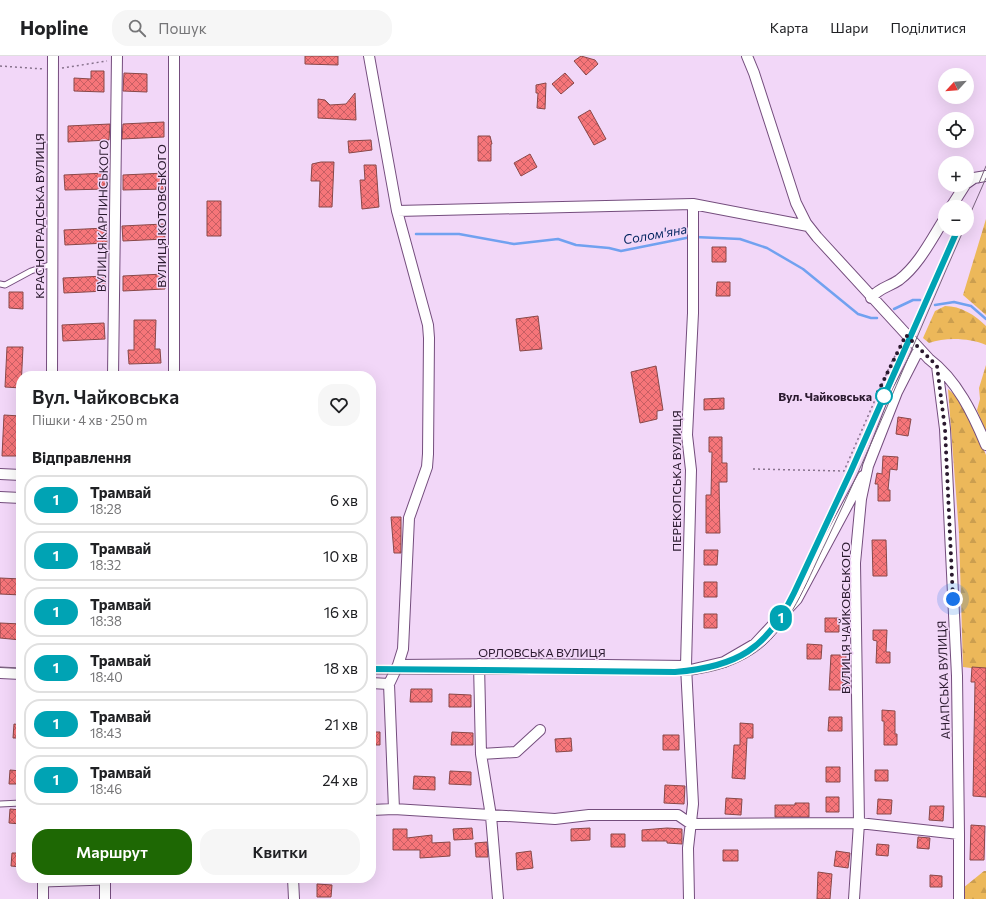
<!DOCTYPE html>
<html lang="uk">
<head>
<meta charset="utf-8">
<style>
  body { margin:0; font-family:Commissioner,sans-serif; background:#f6f6f6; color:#202124; height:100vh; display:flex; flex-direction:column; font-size:15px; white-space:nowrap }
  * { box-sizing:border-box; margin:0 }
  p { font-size:13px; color:#757577 }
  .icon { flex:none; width:22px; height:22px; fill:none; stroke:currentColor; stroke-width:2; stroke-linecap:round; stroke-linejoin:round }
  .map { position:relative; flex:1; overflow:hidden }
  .panel { position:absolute; left:16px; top:315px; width:360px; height:512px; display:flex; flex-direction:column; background:#fff; border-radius:16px; box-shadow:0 4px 16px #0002 }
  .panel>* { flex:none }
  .badge { padding:0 8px; border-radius:13px; font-size:14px; line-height:26px }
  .needle { width:26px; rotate:244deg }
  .fabs { position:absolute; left:938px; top:12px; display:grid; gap:8px }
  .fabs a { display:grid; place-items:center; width:36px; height:36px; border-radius:50%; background:#fff; box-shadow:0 4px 16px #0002; font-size:20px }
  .you { position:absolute; width:20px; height:20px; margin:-10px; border:3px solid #fff; border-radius:50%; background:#1a73e8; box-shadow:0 0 0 6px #1a73e833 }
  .map>.badge { position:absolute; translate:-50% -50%; box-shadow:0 0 0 2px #fff }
  h2 { padding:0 16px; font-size:15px; line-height:36px }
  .round { display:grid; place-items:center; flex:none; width:42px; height:42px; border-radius:16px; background:#f6f6f6 }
  .headline { display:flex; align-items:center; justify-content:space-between; height:68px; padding:0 16px }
  h1 { font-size:19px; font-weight:600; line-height:30px }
  .primary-button { display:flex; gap:8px; margin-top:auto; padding:8px 16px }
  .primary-button a { flex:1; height:46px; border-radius:16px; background:#1e6804; color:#fff; font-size:16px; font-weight:600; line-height:46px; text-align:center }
  .primary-button a+a { background:#f6f6f6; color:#202124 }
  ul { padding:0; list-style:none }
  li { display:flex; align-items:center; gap:12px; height:50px; margin:0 8px 6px; padding:0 8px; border:2px solid #e0e0e0; border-radius:16px }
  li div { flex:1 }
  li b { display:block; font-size:15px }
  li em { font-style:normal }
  li .badge { min-width:44px; font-weight:700; text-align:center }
  header { display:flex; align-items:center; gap:24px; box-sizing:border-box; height:56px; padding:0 20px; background:#fff; border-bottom:1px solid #e0e0e0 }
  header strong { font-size:19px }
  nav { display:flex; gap:22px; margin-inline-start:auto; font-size:14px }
  .search { width:280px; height:36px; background:#f6f6f6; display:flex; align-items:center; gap:10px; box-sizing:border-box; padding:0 14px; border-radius:16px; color:#757577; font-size:15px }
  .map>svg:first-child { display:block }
</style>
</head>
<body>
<header>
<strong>Hopline</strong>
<div class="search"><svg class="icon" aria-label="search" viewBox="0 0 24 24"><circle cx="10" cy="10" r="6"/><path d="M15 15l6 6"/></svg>Пошук</div>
<nav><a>Карта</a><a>Шари</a><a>Поділитися</a></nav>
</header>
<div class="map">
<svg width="986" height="843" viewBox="0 0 986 843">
  <defs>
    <pattern id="forest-firs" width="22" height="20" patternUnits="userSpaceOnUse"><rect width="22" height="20" fill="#ecb85a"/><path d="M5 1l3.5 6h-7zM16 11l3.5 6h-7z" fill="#cb9e4f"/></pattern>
    <pattern id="building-cross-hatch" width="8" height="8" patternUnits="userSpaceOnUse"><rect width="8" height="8" fill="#f67579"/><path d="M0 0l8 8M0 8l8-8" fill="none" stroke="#c75f64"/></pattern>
  </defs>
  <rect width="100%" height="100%" fill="#f2d7f8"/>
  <path fill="url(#forest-firs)" d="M 986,163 L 986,259 L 963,239 Z
    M 945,250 C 961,250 975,259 986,270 L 986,289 C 969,282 946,281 929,287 L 923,282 L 935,255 Z
    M 986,309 L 986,377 L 977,354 L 980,343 L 979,332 Z
    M 948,333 L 959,343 L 970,361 L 986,399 L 986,614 L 963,611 L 959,477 Z
    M 984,815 L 986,815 L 986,843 L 963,843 L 963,832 Z"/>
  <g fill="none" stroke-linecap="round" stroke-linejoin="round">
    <path stroke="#71a1f0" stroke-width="2.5" d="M 416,178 L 459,178 L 514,188 L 558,183 L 576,189 L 609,192 L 621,195 L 691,181
      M 695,181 L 740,183 L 767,192 L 803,213 L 858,258 L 871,262 L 877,262
      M 935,249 L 954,246 L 971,250 L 986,263
      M 894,253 L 913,244 L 920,244"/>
  </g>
  <path fill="url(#building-cross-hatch)" stroke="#894849" d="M 305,0 L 338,0 L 338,9 L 305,8 Z
    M 581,0 L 595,4 L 598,8 L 586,19 L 574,5 Z
    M 91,15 L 104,15 L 104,36 L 74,35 L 74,22 L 91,23 Z
    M 124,17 L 147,18 L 147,36 L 123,35 Z
    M 565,17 L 574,27 L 561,38 L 552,28 Z
    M 546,27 L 545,53 L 537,52 L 538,37 L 536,37 L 536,29 Z
    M 355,37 L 356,64 L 318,62 L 318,43 L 325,44 L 330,49 L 346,48 Z
    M 590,54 L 606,83 L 594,89 L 578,61 Z
    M 164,66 L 164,81 L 122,83 L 123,68 Z
    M 110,68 L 109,84 L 68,86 L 68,70 Z
    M 478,80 L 490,80 L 492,88 L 491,88 L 491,105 L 478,105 Z
    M 371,84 L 372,94 L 349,97 L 348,85 Z
    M 530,98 L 537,111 L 521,120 L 514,107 Z
    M 321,106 L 334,106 L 332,151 L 319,151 L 320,125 L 311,125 L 312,108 Z
    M 364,109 L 376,109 L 379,151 L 362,153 L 360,124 L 365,124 Z
    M 106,117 L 107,133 L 65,134 L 64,119 Z
    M 165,117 L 165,133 L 123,134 L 123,119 Z
    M 207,145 L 221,145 L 221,180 L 207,180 Z
    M 164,168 L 165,183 L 123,185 L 122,170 Z
    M 106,172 L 107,187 L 65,189 L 64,174 Z
    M 712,191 L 726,191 L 726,206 L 712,206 Z
    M 164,218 L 165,233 L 123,235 L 123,220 Z
    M 105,220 L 106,235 L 64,237 L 63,222 Z
    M 717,226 L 730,226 L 730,240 L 716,240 Z
    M 9,236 L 23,236 L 23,253 L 9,252 Z
    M 538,260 L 542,293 L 520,295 L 516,263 Z
    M 134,264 L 156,264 L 155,293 L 160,293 L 161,307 L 129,308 L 128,294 L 134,294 Z
    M 104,267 L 105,283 L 63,285 L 62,269 Z
    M 7,291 L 23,291 L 21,332 L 5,331 Z
    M 656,310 L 663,354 L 657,355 L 657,363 L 640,367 L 631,316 Z
    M 724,342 L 724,353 L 704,354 L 704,343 Z
    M 4,359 L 20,360 L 18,400 L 2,400 Z
    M 898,361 L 911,363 L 908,380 L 896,378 Z
    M 709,381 L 722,381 L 722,407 L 727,407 L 727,426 L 719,426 L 720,477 L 706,477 L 706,439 L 711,439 L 712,396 L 709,396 Z
    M 883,400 L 898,401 L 897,414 L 890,413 L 888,434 L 890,434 L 890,445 L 878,445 L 878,428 L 875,428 L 877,417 L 882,418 Z
    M 391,461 L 401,461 L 401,497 L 394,497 Z
    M 872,484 L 886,484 L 887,520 L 873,520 Z
    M 704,494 L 718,494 L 717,509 L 704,509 Z
    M 0,522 L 21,523 L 21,539 L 0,538 Z
    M 704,526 L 717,526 L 717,541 L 704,541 Z
    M 704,558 L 717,558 L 717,572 L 704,572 Z
    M 825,562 L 839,562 L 839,576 L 825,576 Z
    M 0,567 L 21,568 L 21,584 L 0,582 Z
    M 873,574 L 887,574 L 886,596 L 890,596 L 890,607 L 876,607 L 877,585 L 873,584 Z
    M 807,588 L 822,589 L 821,603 L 807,603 Z
    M 831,599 L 846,599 L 845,624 L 850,624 L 850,634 L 829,634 Z
    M 972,611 L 986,612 L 986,741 L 973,740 L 975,626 L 971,626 Z
    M 411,633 L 432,633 L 432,646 L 410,646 Z
    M 449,638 L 471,639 L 471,651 L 449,651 Z
    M 882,654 L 895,655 L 895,678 L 897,678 L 897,689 L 884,689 L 884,665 L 882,665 Z
    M 829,661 L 842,661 L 842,675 L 828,675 Z
    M 740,667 L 753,668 L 753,682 L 747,682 L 745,723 L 732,722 L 734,689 L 740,689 Z
    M 14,668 L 21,669 L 21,682 L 13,682 Z
    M 371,676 L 380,676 L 380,689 L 371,689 Z
    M 452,676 L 473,677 L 473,689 L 451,689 Z
    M 663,679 L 679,679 L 679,694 L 663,694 Z
    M 571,682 L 572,695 L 556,696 L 555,683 Z
    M 826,711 L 840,711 L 840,726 L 826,726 Z
    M 10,714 L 21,715 L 21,728 L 9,728 Z
    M 875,714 L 888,714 L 888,725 L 875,725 Z
    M 450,715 L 471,716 L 471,729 L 449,728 Z
    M 414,720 L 435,721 L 435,734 L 413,733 Z
    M 665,729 L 685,730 L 684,748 L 664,747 Z
    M 826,741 L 839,741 L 839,756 L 826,756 Z
    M 726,742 L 742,743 L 741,759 L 725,758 Z
    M 878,743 L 892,744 L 891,758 L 877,758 Z
    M 795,747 L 809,747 L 809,761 L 775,761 L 775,749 L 795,749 Z
    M 930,750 L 944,750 L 943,765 L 929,764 Z
    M 10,753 L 21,754 L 21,768 L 9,767 Z
    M 971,769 L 985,770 L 984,804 L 970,804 Z
    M 472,772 L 473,783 L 454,784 L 453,773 Z
    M 590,772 L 590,784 L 571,785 L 571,773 Z
    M 667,772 L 682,773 L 682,788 L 667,787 L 667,785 L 642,785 L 642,774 Z
    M 393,773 L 407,773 L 407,782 L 432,779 L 432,787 L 450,786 L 450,800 L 420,802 L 420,794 L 393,794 Z
    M 611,778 L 625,778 L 625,791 L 611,791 Z
    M 918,781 L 930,782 L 929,793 L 917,792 Z
    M 487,786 L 488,801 L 476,801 L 475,787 Z
    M 877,788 L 889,789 L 888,800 L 876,799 Z
    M 723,794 L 738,794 L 738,805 L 723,805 Z
    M 531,795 L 533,812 L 517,814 L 516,797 Z
    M 836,795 L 850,797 L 848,812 L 834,810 Z
    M 12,797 L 21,797 L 21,811 L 11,810 Z
    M 818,816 L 832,818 L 830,843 L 817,843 Z
    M 930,819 L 942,820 L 942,831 L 930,831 Z
    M 317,828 L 332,829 L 331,841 L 317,841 Z"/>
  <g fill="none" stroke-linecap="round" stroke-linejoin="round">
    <g stroke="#744d7d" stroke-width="7">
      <path id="service" d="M 0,228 L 5,229 L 31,215 L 52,208
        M 0,748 L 21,747
        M 43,828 L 105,826"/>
    </g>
    <g stroke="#744d7d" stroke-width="12">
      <path id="minor" d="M 174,0 L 174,320
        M 369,0 L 397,155 L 428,269 L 429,282 L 428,398 L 427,411 L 409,462 L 403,593 L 398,609 L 389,628 L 394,753
        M 747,0 L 754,17 L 796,147 L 806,167 L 817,181 L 929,303 C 957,324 973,358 986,389
        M 967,127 L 974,122 L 986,120
        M 951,151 L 965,129
        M 397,155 L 693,148
        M 871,242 C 880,231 889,231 899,224 C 919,209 932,182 945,162
        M 937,310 L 945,373 L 957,620 L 959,778 L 959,843
        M 52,320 L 53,0
        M 113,320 L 117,0
        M 0,418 L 21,419
        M 0,441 L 21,442
        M 479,608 L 481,698 L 491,760 L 498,843
        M 398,609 L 524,608 L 686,610
        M 686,615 L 724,606 L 755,588 L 797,543 L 863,420
        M 0,617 L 21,618
        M 371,627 L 389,628
        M 481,698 L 516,696 L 540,674
        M 371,754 L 394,753 L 555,763 L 589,759 L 678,759 L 691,768 L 859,767 L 959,778
        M 43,822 L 43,843
        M 105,822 L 105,843
        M 293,822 L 294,843
        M 689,843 L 688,792 L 693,748 L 686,610 L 691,414 L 687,379 L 693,257 L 693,148 L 808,170
        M 854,843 L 859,767 L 855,507 L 861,443 L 868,410 L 897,336 L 919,293"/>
    </g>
    <path stroke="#87728c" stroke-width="1.5" stroke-dasharray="2 3" stroke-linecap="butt" d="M 0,10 L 44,13
      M 62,12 L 107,5
      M 753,413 L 844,415 L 892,305 L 902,288"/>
    <use href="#service" stroke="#fff" stroke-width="5"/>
    <use href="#minor" stroke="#fff" stroke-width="10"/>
    <path stroke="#79647d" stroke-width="1" d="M 979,127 L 986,110
      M 967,165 L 986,122
      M 786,554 L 872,367
      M 0,611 L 21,612
      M 371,618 L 687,619 C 714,617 743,608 765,589 C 794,563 809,520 826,486 C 875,383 918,277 964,173"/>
  </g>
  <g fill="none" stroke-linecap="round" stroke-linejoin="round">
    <g stroke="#fff" stroke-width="9">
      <path id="line" d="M 371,613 L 675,616 C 737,611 767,593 794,537 L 851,415 L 958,173"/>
    </g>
    <use href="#line" stroke="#00a3b4" stroke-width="6"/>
    <path stroke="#2a192e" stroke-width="4" stroke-dasharray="0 7.2" d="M 884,340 L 878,336 L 906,279 L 937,310 L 945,373 L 953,543"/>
  </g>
  <circle fill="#fff" stroke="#00a3b4" stroke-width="2" cx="884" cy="340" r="8"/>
  <g text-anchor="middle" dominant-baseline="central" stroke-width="3" stroke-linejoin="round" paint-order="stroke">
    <g font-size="12" fill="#2a192e" stroke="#f2d7f8">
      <text transform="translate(39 160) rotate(-90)">КРАСНОГРАДСЬКА ВУЛИЦЯ</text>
      <text transform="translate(102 160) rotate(-89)">ВУЛИЦЯ КАРПИНСЬКОГО</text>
      <text transform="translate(161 160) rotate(-90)">ВУЛИЦЯ КОТОВСЬКОГО</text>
      <text transform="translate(676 425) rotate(-90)">ПЕРЕКОПСЬКА ВУЛИЦЯ</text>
      <text transform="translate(845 562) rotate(-90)">ВУЛИЦЯ ЧАЙКОВСЬКОГО</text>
      <text x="542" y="596">ОРЛОВСЬКА ВУЛИЦЯ</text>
      <text transform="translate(943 624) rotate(-92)">АНАПСЬКА ВУЛИЦЯ</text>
    </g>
    <g font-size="12" font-weight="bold" fill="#2a192e" stroke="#f2d7f8" text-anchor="end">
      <text x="872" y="340">Вул. Чайковська</text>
    </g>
    <g font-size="13" font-style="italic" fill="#00245f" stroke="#f2d7f8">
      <text transform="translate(655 178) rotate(-10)">Солом'яна</text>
    </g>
  </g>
</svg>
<div class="fabs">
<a><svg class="needle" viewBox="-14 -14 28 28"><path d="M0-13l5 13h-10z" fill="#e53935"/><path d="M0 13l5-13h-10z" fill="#757577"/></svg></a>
<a><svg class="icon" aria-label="locate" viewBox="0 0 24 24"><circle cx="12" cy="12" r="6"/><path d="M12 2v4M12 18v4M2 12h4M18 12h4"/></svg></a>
<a>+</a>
<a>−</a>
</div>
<div class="you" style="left:953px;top:543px"></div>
<b class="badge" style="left:781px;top:562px;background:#00a3b4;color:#fff">1</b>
<section class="panel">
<div class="headline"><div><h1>Вул. Чайковська</h1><p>Пішки · 4 хв · 250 m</p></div><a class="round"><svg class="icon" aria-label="heart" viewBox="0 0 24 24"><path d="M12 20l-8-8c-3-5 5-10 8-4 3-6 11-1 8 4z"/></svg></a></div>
<h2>Відправлення</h2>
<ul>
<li><span class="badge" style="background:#00a3b4;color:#fff">1</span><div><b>Трамвай</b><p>18:28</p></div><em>6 хв</em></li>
<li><span class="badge" style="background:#00a3b4;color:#fff">1</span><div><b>Трамвай</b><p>18:32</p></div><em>10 хв</em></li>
<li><span class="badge" style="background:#00a3b4;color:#fff">1</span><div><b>Трамвай</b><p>18:38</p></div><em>16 хв</em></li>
<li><span class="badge" style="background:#00a3b4;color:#fff">1</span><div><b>Трамвай</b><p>18:40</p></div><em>18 хв</em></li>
<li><span class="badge" style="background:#00a3b4;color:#fff">1</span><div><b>Трамвай</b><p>18:43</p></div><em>21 хв</em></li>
<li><span class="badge" style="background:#00a3b4;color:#fff">1</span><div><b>Трамвай</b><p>18:46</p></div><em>24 хв</em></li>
</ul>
<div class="primary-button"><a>Маршрут</a><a>Квитки</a></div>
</section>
</div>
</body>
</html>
